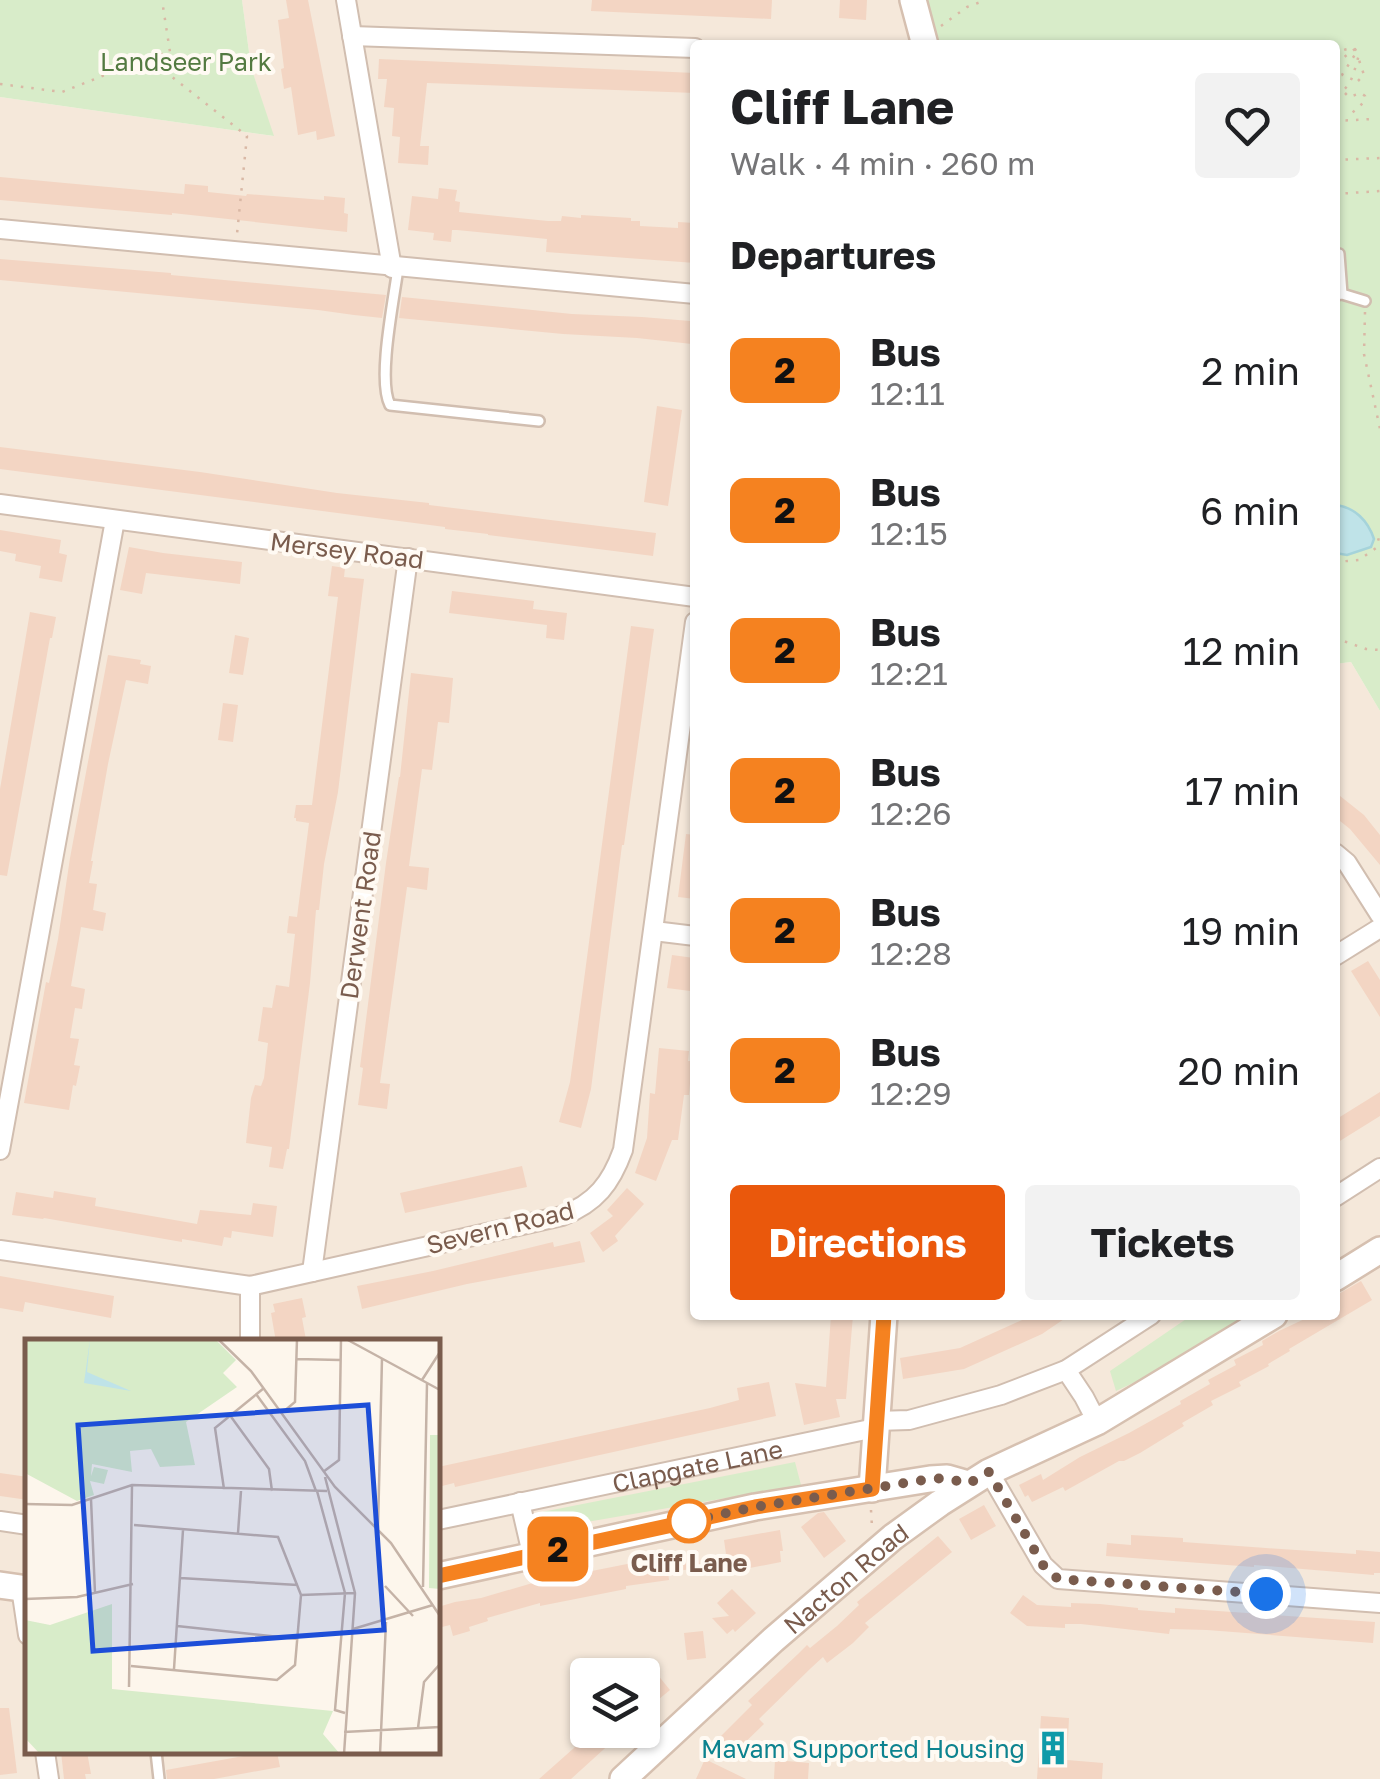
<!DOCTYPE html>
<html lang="en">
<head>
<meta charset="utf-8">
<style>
  body { margin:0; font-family:"Golos Text",sans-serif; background:#f2f2f2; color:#202124; height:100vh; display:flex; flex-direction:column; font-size:38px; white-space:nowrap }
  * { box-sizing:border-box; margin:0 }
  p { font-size:32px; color:#757577 }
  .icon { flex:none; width:55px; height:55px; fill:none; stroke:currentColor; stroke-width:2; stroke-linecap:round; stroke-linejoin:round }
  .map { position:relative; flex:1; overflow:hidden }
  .side { position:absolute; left:690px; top:40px; width:650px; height:1280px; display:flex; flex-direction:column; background:#fff; border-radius:10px; box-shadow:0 2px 8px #0004 }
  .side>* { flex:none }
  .badge { padding:0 20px; border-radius:15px; font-size:35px; line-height:65px }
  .buttons { position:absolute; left:570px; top:1658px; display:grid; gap:20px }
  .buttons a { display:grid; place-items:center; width:90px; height:90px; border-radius:10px; background:#fff; box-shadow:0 2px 8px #0004; font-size:50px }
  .you { position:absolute; width:50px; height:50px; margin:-25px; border:8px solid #fff; border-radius:50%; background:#1a73e8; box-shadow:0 0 0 15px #1a73e833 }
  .map>.badge { position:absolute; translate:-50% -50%; box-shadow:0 0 0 5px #fff }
  h2 { padding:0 40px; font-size:38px; line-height:90px }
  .round { display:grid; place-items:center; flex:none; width:105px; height:105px; border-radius:10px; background:#f2f2f2 }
  .headline { display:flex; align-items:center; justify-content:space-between; height:170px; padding:0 40px }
  h1 { font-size:48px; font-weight:700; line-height:75px }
  .button { display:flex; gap:20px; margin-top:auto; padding:20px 40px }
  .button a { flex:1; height:115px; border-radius:10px; background:#ea580c; color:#fff; font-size:40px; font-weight:700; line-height:115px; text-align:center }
  .button a+a { background:#f2f2f2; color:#202124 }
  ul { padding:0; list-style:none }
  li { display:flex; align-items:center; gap:30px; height:140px; padding:0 40px }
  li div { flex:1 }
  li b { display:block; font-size:38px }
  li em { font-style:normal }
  li .badge { min-width:110px; font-weight:700; text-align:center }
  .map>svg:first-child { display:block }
</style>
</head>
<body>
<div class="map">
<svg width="1380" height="1779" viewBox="0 0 1380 1779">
  <rect width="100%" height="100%" fill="#fdf6ec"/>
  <path fill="#f5e8da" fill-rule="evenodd" d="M 242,0 L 913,0 L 925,45 L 695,45 L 695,1315 L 1335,1315 L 1335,664 L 1351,662 L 1380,711 L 1380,1779 L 0,1779 L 0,97 L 273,136 L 251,67 ZM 28,1342 L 438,1342 L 438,1752 L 28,1752 ZM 588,1675 L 642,1675 L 642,1730 L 588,1730 Z"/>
  <path fill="#d8ecc9" d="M 0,0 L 242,0 L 251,67 L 274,136 L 0,97 Z
    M 927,0 L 1380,0 L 1380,711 L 1351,662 L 1335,664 L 1335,45 L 939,45 Z
    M 1192,1315 L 1252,1315 L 1182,1360 L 1116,1391 L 1110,1371 Z
    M 795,1462 L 801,1485 L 546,1529 L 542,1512 Z"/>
  <path fill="#bfe3e8" stroke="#a5d3da" stroke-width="2.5" d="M 1335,505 C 1355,507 1368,521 1374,539 L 1371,547 L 1347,555 L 1335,553 Z"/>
  <path fill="#f3d5c3" d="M 286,0 L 308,0 L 335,136 L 317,140 L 316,131 L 298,135 L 291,87 L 284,89 L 281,69 L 284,68 L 278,20 L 289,18 Z
    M 592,0 L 772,0 L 771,19 L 591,11 Z
    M 840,0 L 867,0 L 866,20 L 839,18 Z
    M 379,59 L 695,73 L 695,93 L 427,83 L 420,146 L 429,146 L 428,165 L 398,163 L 400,137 L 392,136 L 394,108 L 384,107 L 387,79 L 378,79 Z
    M 0,177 L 184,194 L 185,184 L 208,186 L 208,192 L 246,196 L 247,194 L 324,200 L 324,196 L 345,198 L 344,213 L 348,214 L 347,232 L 172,213 L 172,215 L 0,200 Z
    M 439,188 L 457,190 L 455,201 L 460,202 L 459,212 L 548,221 L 561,221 L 562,216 L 581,218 L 581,215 L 631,218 L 631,221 L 640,221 L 640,226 L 678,228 L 678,222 L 695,223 L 695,263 L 546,252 L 547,239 L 457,230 L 452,230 L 451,242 L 433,240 L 434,233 L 408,230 L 412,196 L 438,199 Z
    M 0,259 L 171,273 L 171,275 L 386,295 L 382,318 L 354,315 L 318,310 L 0,280 Z
    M 402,297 L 572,314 L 642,317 L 690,321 L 695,324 L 692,344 L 637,338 L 563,334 L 399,318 Z
    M 657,406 L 682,410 L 668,506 L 644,502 Z
    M 0,447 L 200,472 L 337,493 L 429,503 L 429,505 L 656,533 L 653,556 L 488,535 L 488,534 L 445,529 L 445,527 L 0,469 Z
    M 0,530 L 61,540 L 59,553 L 67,555 L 62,582 L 39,578 L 41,566 L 15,561 L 16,554 L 0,551 Z
    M 129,547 L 163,553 L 242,562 L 240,584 L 146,573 L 142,594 L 120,590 Z
    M 332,566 L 345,568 L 344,577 L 364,579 L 338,792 L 324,864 L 319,910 L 316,910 L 310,983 L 289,1149 L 287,1149 L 283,1169 L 269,1167 L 272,1147 L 246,1143 L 251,1098 L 255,1085 L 261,1086 L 264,1078 L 268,1043 L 258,1041 L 263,1007 L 272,1008 L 276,985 L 289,987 L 295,934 L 287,933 L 289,916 L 297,917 L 309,823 L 296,821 L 296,818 L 294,818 L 296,805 L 312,805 L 338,597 L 328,596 Z
    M 452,591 L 534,601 L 533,609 L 567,613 L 564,640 L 546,638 L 547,625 L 449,613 Z
    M 30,612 L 56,617 L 52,638 L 50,638 L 7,876 L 0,875 L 0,789 Z
    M 631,626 L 654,629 L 624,845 L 622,845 L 591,1089 L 581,1128 L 559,1122 L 570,1082 L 582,995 Z
    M 235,635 L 249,638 L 243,675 L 229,673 Z
    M 108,655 L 141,660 L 140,664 L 151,666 L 148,684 L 126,680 L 108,764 L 91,861 L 93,861 L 89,883 L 97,884 L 93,910 L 106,913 L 103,931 L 81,927 L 71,986 L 85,989 L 82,1009 L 75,1008 L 70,1038 L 79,1039 L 74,1065 L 80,1066 L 76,1086 L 73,1085 L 69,1110 L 24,1103 L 46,982 L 49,983 L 58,939 L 70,858 Z
    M 411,673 L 453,678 L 449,723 L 438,722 L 432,770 L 422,769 L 409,866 L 429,868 L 427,890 L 407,887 L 380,1083 L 390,1084 L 387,1109 L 358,1105 L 363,1068 L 360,1067 L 386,863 L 399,777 L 400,777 Z
    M 223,703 L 238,705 L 233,742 L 218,740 Z
    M 1335,792 L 1364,815 L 1380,835 L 1380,865 L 1350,829 L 1335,817 Z
    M 686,834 L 695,835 L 695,899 L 678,897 Z
    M 672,955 L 694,958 L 690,991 L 667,988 Z
    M 1368,961 L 1380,980 L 1380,1017 L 1351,971 Z
    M 659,1048 L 689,1051 L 688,1061 L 692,1061 L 689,1095 L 684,1095 L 678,1140 L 672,1140 L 656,1181 L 635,1173 L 647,1138 L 650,1093 L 655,1094 Z
    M 1380,1092 L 1380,1116 L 1335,1144 L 1335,1120 Z
    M 522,1166 L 527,1187 L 405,1213 L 400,1193 Z
    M 627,1188 L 644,1204 L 615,1236 L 618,1241 L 603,1252 L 590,1233 L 613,1216 L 607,1210 Z
    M 54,1191 L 96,1198 L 95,1206 L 197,1224 L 200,1210 L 251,1215 L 253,1203 L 277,1206 L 273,1237 L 232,1231 L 231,1238 L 224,1237 L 222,1246 L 182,1239 L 182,1242 L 44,1218 L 43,1219 L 12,1215 L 16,1192 L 53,1198 Z
    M 580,1241 L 585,1262 L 467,1284 L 362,1309 L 357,1286 L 433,1271 L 553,1242 L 554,1247 Z
    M 0,1276 L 114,1296 L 111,1318 L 25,1302 L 23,1312 L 0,1308 Z
    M 1361,1281 L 1372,1300 L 1289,1349 L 1290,1351 L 1268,1364 L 1269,1366 L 1239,1382 L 1241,1386 L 1211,1401 L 1213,1405 L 1182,1423 L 1184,1426 L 1140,1453 L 1124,1461 L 1119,1461 L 1065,1491 L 1063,1487 L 1032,1502 L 1028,1495 L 1025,1497 L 1019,1485 L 1041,1474 L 1043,1480 L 1080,1457 L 1129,1433 L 1181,1404 L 1180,1401 L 1210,1384 L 1208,1380 L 1236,1365 L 1234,1360 L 1263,1345 L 1262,1341 L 1279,1331 L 1313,1315 L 1335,1315 L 1335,1296 Z
    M 302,1298 L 306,1317 L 302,1318 L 306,1340 L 276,1342 L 271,1313 L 275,1312 L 273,1304 Z
    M 831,1315 L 853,1315 L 846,1399 L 836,1399 L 840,1417 L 804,1425 L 795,1383 L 826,1387 Z
    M 1033,1315 L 1070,1315 L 1042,1334 L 964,1369 L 903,1379 L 900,1358 L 960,1348 Z
    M 769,1382 L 776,1416 L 455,1487 L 454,1483 L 438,1487 L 438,1467 L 710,1408 L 739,1400 L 737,1388 Z
    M 0,1473 L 28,1477 L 28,1500 L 0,1496 Z
    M 984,1505 L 996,1526 L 971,1540 L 959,1519 Z
    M 824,1512 L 846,1541 L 824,1558 L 801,1527 L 818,1513 Z
    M 780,1530 L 783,1551 L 780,1551 L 781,1562 L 734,1571 L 732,1560 L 727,1561 L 724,1540 Z
    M 1131,1535 L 1183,1538 L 1183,1542 L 1266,1548 L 1356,1554 L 1356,1550 L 1380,1552 L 1380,1573 L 1374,1573 L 1374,1575 L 1254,1565 L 1254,1567 L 1106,1556 L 1107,1543 L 1131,1545 Z
    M 938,1536 L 952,1552 L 865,1623 L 869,1627 L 853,1643 L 827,1663 L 823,1657 L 811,1668 L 759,1719 L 764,1724 L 733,1754 L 718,1739 L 752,1705 L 748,1701 L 798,1654 L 807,1645 L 810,1648 L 837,1626 L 859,1605 L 857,1602 Z
    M 698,1550 L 700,1568 L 668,1572 L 669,1580 L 626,1586 L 626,1589 L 540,1606 L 540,1603 L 487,1618 L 488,1621 L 469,1627 L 470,1631 L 453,1636 L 450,1625 L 438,1628 L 438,1607 L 455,1602 L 481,1598 L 536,1582 Z
    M 732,1589 L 756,1613 L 735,1632 L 733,1629 L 727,1634 L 712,1618 L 729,1616 L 717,1603 Z
    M 1023,1595 L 1037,1605 L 1071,1607 L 1071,1603 L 1100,1604 L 1138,1608 L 1138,1610 L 1175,1613 L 1175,1608 L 1375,1622 L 1373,1643 L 1207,1630 L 1170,1629 L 1169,1634 L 1081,1624 L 1065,1624 L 1065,1628 L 1027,1626 L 1010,1613 Z
    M 703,1631 L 706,1658 L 687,1660 L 684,1633 Z
    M 642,1662 L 654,1677 L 657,1674 L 670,1690 L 642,1713 Z
    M 0,1708 L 9,1708 L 17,1773 L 0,1775 Z
    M 1041,1716 L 1069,1718 L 1067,1760 L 1103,1763 L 1102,1779 L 1037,1779 Z
    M 575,1730 L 625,1730 L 571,1779 L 539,1779 L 583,1740 Z
    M 61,1752 L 87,1752 L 91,1774 L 85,1774 L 86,1779 L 64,1779 Z
    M 265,1752 L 277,1752 L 280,1767 L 214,1779 L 167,1779 L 166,1770 Z
    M 705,1759 L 713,1763 L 746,1779 L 696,1779 Z
    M 775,1760 L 809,1763 L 808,1779 L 774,1779 Z"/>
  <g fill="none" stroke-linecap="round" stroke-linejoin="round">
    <g stroke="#d1beb0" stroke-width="14">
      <path id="lane" d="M 1335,254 L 1339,254 L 1342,294
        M 398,268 C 394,299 377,380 390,405 L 539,421
        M 1335,295 L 1342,294 L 1365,301
        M 156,1752 L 159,1779"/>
    </g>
    <g stroke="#d1beb0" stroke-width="22">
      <g id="street">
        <path d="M 346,0 L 392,268"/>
        <path d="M 352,36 L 695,48"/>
        <path d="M 0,229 L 695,294"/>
        <path d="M 0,504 L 695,597"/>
        <path d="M 1335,853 L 1347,863 L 1380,915"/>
        <path d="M 654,931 L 695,936"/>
        <path d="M 1335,956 L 1380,928"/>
        <path d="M 0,1150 L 115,520"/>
        <path d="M 1335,1197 L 1380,1168"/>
        <path d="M 0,1250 L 250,1286 L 562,1216 C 596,1203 611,1183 623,1150 L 695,622"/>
        <path d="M 312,1272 L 408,558"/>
        <path d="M 250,1286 L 250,1342"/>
        <path d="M 1066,1370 L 1084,1397 L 1097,1422"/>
        <path d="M 876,1421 L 909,1420 L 1001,1395 L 1066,1370 L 1151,1315"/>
        <path d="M 989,1472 L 1043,1565 L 1058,1579 L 1380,1603"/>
        <path d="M 520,1502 L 532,1554"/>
        <path id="s1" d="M 438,1520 L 875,1428"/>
        <path d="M 0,1521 L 28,1525"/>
        <path d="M 21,1588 L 28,1635"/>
        <path d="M 45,1752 L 49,1779"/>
      </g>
    </g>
    <g stroke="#d6c0b0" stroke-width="30">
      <g id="secondary">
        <path d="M 913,0 L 925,45"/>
        <path d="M 1335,1278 L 1380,1250"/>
        <path d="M 872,1489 L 884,1315"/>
        <path d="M 438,1576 L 755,1507 L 930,1479 L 947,1478 L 968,1484"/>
        <path d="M 0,1585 L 28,1589"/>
        <path id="s2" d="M 623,1779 L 773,1640 L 893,1537 L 940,1503 L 989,1472 L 1097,1422 L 1274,1315"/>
      </g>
    </g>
    <path stroke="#d9b8a5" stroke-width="2.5" stroke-dasharray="2.5 8" stroke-linecap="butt" d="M 941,26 L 967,7 L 986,0
      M 1355,49 L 1339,61 L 1336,77 L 1342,75 L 1356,53
      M 1335,55 C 1341,50 1348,48 1355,49 L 1359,55 C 1354,70 1352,90 1335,94
      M 148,58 L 247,136 L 237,234
      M 1358,81 L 1364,75 L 1359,60
      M 0,84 L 62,92 L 148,58 L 170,52 L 162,0
      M 1345,93 L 1349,97 L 1361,93 L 1365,96 L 1363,103 L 1352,113 L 1352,120
      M 1335,109 L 1339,103 L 1336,94
      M 1335,121 L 1373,119
      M 1335,160 L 1380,158
      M 1335,194 L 1380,191
      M 1335,205 L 1338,238
      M 1365,312 L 1364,354 L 1380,429
      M 1335,562 L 1359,560 L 1376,548 L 1380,534
      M 1335,638 L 1366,649 L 1380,650
      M 871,1510 L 872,1527"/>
    <use href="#lane" stroke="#fff" stroke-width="9"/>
    <use href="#street" stroke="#fff" stroke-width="18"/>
    <use href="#secondary" stroke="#fff" stroke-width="25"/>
  </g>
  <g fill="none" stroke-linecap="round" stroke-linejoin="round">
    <g stroke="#fff" stroke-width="22">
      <path id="line" d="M 438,1576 L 755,1507 L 872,1489 L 884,1315"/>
    </g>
    <use href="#line" stroke="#f58220" stroke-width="15"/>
    <path stroke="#7a5c4d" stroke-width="10" stroke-dasharray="0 18" d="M 689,1521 L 681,1523 L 755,1507 L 930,1479 L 947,1478 L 968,1484 L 989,1472 L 1043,1565 L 1058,1579 L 1266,1594"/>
  </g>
  <defs>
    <g id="building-bare" transform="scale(2.7)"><path d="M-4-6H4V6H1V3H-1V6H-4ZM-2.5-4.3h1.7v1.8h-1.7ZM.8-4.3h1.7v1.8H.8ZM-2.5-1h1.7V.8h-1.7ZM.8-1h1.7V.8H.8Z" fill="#0f9aa8" stroke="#fffaf3" stroke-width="2.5" paint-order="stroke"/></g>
  </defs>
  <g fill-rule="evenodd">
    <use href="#building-bare" x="1053" y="1748"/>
  </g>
  <circle fill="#fff" stroke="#f58220" stroke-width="5" cx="689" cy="1521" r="20"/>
  <g text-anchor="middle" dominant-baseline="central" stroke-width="8" stroke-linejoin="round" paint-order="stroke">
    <g font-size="25" fill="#537a41" stroke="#fffaf3">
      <text x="186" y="61">Landseer Park</text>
    </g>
    <g font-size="25" fill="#7a5c4d" stroke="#fffaf3">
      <text transform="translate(347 550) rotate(7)">Mersey Road</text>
      <text transform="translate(360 915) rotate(-82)">Derwent Road</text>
      <text transform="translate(500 1227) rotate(-14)">Severn Road</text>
      <text stroke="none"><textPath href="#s1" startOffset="265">Clapgate Lane</textPath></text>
      <text stroke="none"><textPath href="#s2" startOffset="300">Nacton Road</textPath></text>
    </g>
    <g font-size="25" font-weight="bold" fill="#7a5c4d" stroke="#fffaf3">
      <text x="689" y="1562">Cliff Lane</text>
    </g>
    <g font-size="25" fill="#0d838f" stroke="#fffaf3" text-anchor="end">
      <text x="1025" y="1748">Mavam Supported Housing</text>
    </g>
  </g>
  <g transform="translate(25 1339)">
    <rect width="415" height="415" fill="#fdf6ec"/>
    <path d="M 0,0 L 190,0 L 211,21 L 198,34 L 212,48 L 161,83 L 170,126 L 135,128 L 126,110 L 105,112 L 107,133 L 67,125 L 66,137 L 69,128 L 83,131 L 79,145 L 65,142 L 69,156 L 52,162 L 0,134 ZM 405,96 L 415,96 L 415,250 L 404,249 ZM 87,265 L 87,350 L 308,372 L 298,395 L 315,415 L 15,415 L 0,399 L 0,281 L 25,286 Z" fill="#d8ecc9"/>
    <path d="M 65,0 L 62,33 L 106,52 L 59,44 Z" fill="#bfe3e8"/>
    <path fill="none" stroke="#c5b3a7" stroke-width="2.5" d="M 193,0 L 226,32 L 310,148 L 366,204 L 415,277M 321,0 L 415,51M 271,20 L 315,21M 397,41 L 415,13M 231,55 L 280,122 L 291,152M 258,73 L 270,63 L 272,0M 204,75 L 244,130 L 247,152M 298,133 L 314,121 L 316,0M 300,138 L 330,254 L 319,415M 199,150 L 190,89 L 239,49M 292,152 L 320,254 L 310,371 L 320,374M 66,160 L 70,254M 0,165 L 47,166 L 107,146 L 302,152M 353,190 L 357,19M 213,194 L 216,152M 155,239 L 273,246M 360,247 L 388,277M 398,248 L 402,44M 276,256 L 330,254M 0,260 L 52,258 L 108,245M 152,287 L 273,300M 328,290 L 408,266M 106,327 L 252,341 L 270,326 L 276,256 L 253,198 L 109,186M 149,330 L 158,191M 104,348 L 107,146M 393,389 L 399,343 L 415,325M 319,393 L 415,388M 355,415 L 361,283"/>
    <path fill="#1d4ed8" fill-opacity="0.15" stroke="#1d4ed8" stroke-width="5" d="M 343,66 L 359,291 L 68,312 L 53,86 Z"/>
    <rect width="415" height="415" fill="none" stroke="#7a5c4d" stroke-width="5"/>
  </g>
</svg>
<div class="buttons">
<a><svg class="icon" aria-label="layers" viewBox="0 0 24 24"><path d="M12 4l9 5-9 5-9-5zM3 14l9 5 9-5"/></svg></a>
</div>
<div class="you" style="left:1266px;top:1594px"></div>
<b class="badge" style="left:558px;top:1549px;background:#f58220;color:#111">2</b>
<section class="side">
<div class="headline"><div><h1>Cliff Lane</h1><p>Walk · 4 min · 260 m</p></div><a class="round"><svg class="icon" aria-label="heart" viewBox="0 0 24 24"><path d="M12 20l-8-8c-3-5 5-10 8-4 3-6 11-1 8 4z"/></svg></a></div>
<h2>Departures</h2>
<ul>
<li><span class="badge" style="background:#f58220;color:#111">2</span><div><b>Bus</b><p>12:11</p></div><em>2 min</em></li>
<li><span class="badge" style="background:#f58220;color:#111">2</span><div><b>Bus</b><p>12:15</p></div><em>6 min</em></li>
<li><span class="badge" style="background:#f58220;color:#111">2</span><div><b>Bus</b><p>12:21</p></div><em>12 min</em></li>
<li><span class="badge" style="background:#f58220;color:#111">2</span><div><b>Bus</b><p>12:26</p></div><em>17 min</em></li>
<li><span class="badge" style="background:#f58220;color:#111">2</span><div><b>Bus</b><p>12:28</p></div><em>19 min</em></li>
<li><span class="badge" style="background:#f58220;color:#111">2</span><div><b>Bus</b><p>12:29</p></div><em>20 min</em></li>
</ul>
<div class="button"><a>Directions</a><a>Tickets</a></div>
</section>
</div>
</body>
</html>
